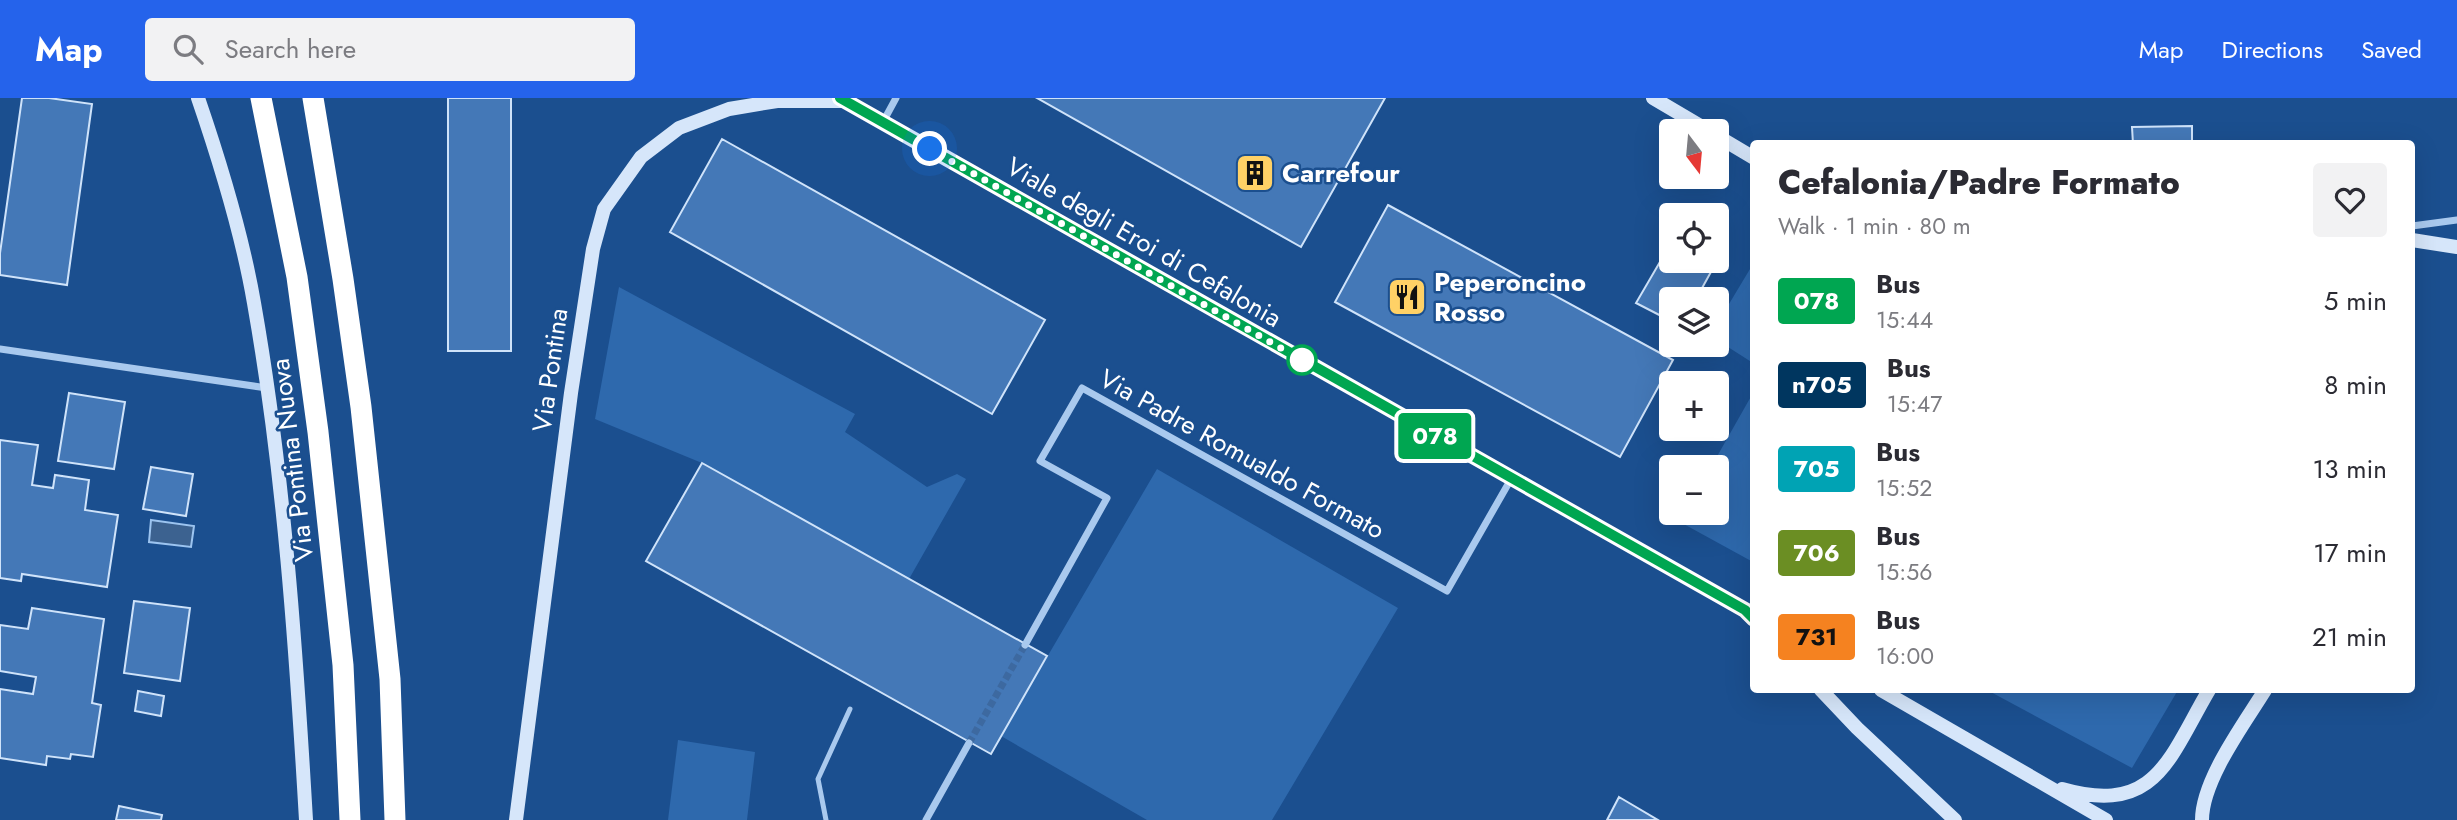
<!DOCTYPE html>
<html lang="en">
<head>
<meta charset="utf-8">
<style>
  body { margin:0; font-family:Jost,sans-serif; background:#f2f2f3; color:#2b2b33; height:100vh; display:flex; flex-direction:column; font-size:26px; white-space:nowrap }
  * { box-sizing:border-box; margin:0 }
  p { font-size:23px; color:#7c7c81 }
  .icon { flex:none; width:38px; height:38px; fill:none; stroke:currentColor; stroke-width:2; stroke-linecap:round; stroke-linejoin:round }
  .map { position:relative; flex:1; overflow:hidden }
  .sheet { position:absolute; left:1750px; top:42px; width:665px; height:553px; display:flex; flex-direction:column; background:#fff; border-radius:7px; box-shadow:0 7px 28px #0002 }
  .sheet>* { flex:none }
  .badge { padding:0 14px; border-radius:5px; font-size:24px; line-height:46px }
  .needle { width:46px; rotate:164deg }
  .tools { position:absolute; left:1659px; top:21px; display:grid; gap:14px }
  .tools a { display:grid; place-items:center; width:70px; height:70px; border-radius:7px; background:#fff; box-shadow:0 7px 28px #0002; font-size:35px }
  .you { position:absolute; width:35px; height:35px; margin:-18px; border:5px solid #fff; border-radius:50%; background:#1a73e8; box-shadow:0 0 0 10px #1a73e833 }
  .map>.badge { position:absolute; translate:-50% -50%; box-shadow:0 0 0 4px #fff }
  .round { display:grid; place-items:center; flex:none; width:74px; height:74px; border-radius:7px; background:#f2f2f3 }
  .summary { display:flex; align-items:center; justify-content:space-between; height:119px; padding:0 28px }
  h1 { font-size:33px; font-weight:800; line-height:52px }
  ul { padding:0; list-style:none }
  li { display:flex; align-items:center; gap:21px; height:84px; padding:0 28px }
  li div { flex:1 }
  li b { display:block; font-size:26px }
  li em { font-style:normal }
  li .badge { min-width:77px; font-weight:700; text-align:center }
  header { display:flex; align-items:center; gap:42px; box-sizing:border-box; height:98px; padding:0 35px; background:#2563eb; color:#fff }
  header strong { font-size:33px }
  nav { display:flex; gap:38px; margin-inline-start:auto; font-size:24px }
  .search { width:490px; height:63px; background:#f2f2f3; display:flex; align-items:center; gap:18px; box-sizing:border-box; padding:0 24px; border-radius:7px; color:#7c7c81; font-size:26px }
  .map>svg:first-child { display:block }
</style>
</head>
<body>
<header>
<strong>Map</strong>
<div class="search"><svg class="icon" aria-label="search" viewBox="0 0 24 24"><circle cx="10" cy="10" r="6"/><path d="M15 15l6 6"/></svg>Search here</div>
<nav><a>Map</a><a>Directions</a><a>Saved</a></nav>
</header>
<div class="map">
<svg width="2457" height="722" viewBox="0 0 2457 722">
  <rect width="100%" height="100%" fill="#1b4f8f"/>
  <path fill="#2e69ad" d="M 1753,166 L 1753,265 L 1717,242 L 1717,226 Z
    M 619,189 L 855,316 L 845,334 L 927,389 L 957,376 L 966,381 L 909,481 L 702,365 L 595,321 Z
    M 1753,295 L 1753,464 L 1680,424 L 1685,415 L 1717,415 L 1717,369 L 1711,369 Z
    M 1157,371 L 1398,510 L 1272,722 L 1147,722 L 1001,638 Z
    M 1987,592 L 2178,592 L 2132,670 Z
    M 678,642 L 755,654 L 747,722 L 668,722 Z"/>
  <path fill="#3c6290" stroke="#9cc4f0" stroke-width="2" d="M 151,422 L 194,428 L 191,449 L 149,444 Z"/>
  <path fill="#4478b7" stroke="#cfe3fa" stroke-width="2" d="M 22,0 L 49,0 L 92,6 L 67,187 L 0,177 L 0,155 Z
    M 448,0 L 511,0 L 511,253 L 448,253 Z
    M 1037,0 L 1385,0 L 1301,149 Z
    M 2192,28 L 2192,46 L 2133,46 L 2132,29 Z
    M 722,41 L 1045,222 L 992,316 L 670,134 Z
    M 1388,107 L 1673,262 L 1620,359 L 1335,204 Z
    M 1671,145 L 1671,163 L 1717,163 L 1696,201 L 1671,201 L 1671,223 L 1636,205 Z
    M 69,295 L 125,304 L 114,371 L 58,363 Z
    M 0,342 L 38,347 L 32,387 L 53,390 L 55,377 L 89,382 L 85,412 L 118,417 L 107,489 L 22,476 L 21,483 L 0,480 Z
    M 702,365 L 1047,558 L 991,656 L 646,463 Z
    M 151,369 L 193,376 L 186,418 L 143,411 Z
    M 134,503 L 190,510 L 180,583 L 124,575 Z
    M 32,510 L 104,521 L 92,605 L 101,607 L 93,659 L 71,656 L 70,661 L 47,658 L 46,667 L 0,660 L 0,591 L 33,596 L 36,579 L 0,573 L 0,527 L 28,531 Z
    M 138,593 L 164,598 L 161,618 L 135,613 Z
    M 1619,699 L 1658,722 L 1607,722 Z
    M 119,708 L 162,717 L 161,722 L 116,722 Z"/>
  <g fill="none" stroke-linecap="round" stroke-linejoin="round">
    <path stroke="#3d69a0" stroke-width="7" stroke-dasharray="7 3.5" stroke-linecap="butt" d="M 969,645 L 1025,547"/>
    <path stroke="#a9c9ee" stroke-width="5" d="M 826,722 L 818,681 L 850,611"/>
    <path stroke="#a9c9ee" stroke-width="7" d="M 883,24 L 896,0
      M 2412,128 L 2457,122
      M 0,251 L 267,290
      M 1025,547 L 1107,400 L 1040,363 L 1082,290 L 1447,493 L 1511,381
      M 926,722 L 969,645"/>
    <path stroke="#d6e6fa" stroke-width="14" d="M 198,0 C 221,67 242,135 254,205 C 284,375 296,550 306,722
      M 840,0 L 1754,517
      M 1653,0 L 1709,33
      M 1717,38 L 1754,60
      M 2412,142 L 2457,149
      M 1821,592 L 1857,630 L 1955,722
      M 1881,592 L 2106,722
      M 2062,691 C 2156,718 2169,660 2209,592
      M 516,722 L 571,295 L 593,151 L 604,111 L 641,59 L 679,30 L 729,11 L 777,3 L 845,3
      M 2202,722 C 2202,682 2244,626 2265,592"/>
    <path stroke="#fff" stroke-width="21" d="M 261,0 L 297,179 L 318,334 L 343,567 L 350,722
      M 313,0 L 343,181 L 361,309 L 390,581 L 395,722"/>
  </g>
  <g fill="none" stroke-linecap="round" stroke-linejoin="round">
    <g stroke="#fff" stroke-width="16">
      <path id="line" d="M 840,0 L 1745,512 L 1754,521"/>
    </g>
    <use href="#line" stroke="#00a651" stroke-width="10"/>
    <path stroke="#fff" stroke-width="7" stroke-dasharray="0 12.6" d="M 930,51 L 1302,262"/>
  </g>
  <defs>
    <g id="building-square" transform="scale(2.0125)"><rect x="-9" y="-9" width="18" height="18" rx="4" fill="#ffd166" stroke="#1b4f8f"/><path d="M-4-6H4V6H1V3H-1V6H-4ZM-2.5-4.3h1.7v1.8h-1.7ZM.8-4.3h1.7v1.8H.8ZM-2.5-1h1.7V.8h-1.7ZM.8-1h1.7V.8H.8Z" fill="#111"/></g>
    <g id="restaurant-square" transform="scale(2.0125)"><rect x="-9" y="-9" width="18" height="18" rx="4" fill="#ffd166" stroke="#1b4f8f"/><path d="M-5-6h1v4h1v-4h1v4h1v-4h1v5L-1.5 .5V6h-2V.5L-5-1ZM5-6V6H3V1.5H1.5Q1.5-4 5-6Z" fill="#111"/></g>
  </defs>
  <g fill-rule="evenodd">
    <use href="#building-square" x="1255" y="75"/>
    <use href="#restaurant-square" x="1407" y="199"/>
  </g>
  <circle fill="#fff" stroke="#00a651" stroke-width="3.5" cx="1302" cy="262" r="14"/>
  <g text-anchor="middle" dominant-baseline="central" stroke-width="5" stroke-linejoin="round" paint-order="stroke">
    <g font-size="26" font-weight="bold" fill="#fff" stroke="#1b4f8f" text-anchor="start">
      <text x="1282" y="75">Carrefour</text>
      <text x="1434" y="184">Peperoncino<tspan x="1434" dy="30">Rosso</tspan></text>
    </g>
    <g font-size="26" fill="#fff" stroke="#1b4f8f">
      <text transform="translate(1144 144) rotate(30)">Viale degli Eroi di Cefalonia</text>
      <text transform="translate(550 272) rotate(-82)">Via Pontina</text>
      <text transform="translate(1242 356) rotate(29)">Via Padre Romualdo Formato</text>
      <text transform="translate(292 362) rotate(-97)">Via Pontina Nuova</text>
    </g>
  </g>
</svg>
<div class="tools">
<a><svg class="needle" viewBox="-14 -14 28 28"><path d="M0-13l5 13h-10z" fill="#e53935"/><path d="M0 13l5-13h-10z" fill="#7c7c81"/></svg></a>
<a><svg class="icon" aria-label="locate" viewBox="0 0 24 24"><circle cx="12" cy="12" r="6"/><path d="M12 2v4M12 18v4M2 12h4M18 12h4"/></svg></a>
<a><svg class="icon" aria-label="layers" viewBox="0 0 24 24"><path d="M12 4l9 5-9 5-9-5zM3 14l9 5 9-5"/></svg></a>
<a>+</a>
<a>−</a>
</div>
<div class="you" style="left:930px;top:51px"></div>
<b class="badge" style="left:1435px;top:338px;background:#00a651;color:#fff">078</b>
<section class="sheet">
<div class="summary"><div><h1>Cefalonia/Padre Formato</h1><p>Walk · 1 min · 80 m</p></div><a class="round"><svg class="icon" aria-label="heart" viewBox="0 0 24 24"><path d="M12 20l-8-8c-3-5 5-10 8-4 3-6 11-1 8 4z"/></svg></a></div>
<ul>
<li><span class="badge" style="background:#00a651;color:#fff">078</span><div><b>Bus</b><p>15:44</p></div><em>5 min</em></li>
<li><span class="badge" style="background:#00365f;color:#fff">n705</span><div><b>Bus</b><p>15:47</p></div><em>8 min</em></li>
<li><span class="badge" style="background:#00a3b4;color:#fff">705</span><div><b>Bus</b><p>15:52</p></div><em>13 min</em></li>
<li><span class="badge" style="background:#6b8e23;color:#fff">706</span><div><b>Bus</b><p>15:56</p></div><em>17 min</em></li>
<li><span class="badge" style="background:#f58220;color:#111">731</span><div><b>Bus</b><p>16:00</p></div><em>21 min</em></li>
</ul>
</section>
</div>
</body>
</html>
